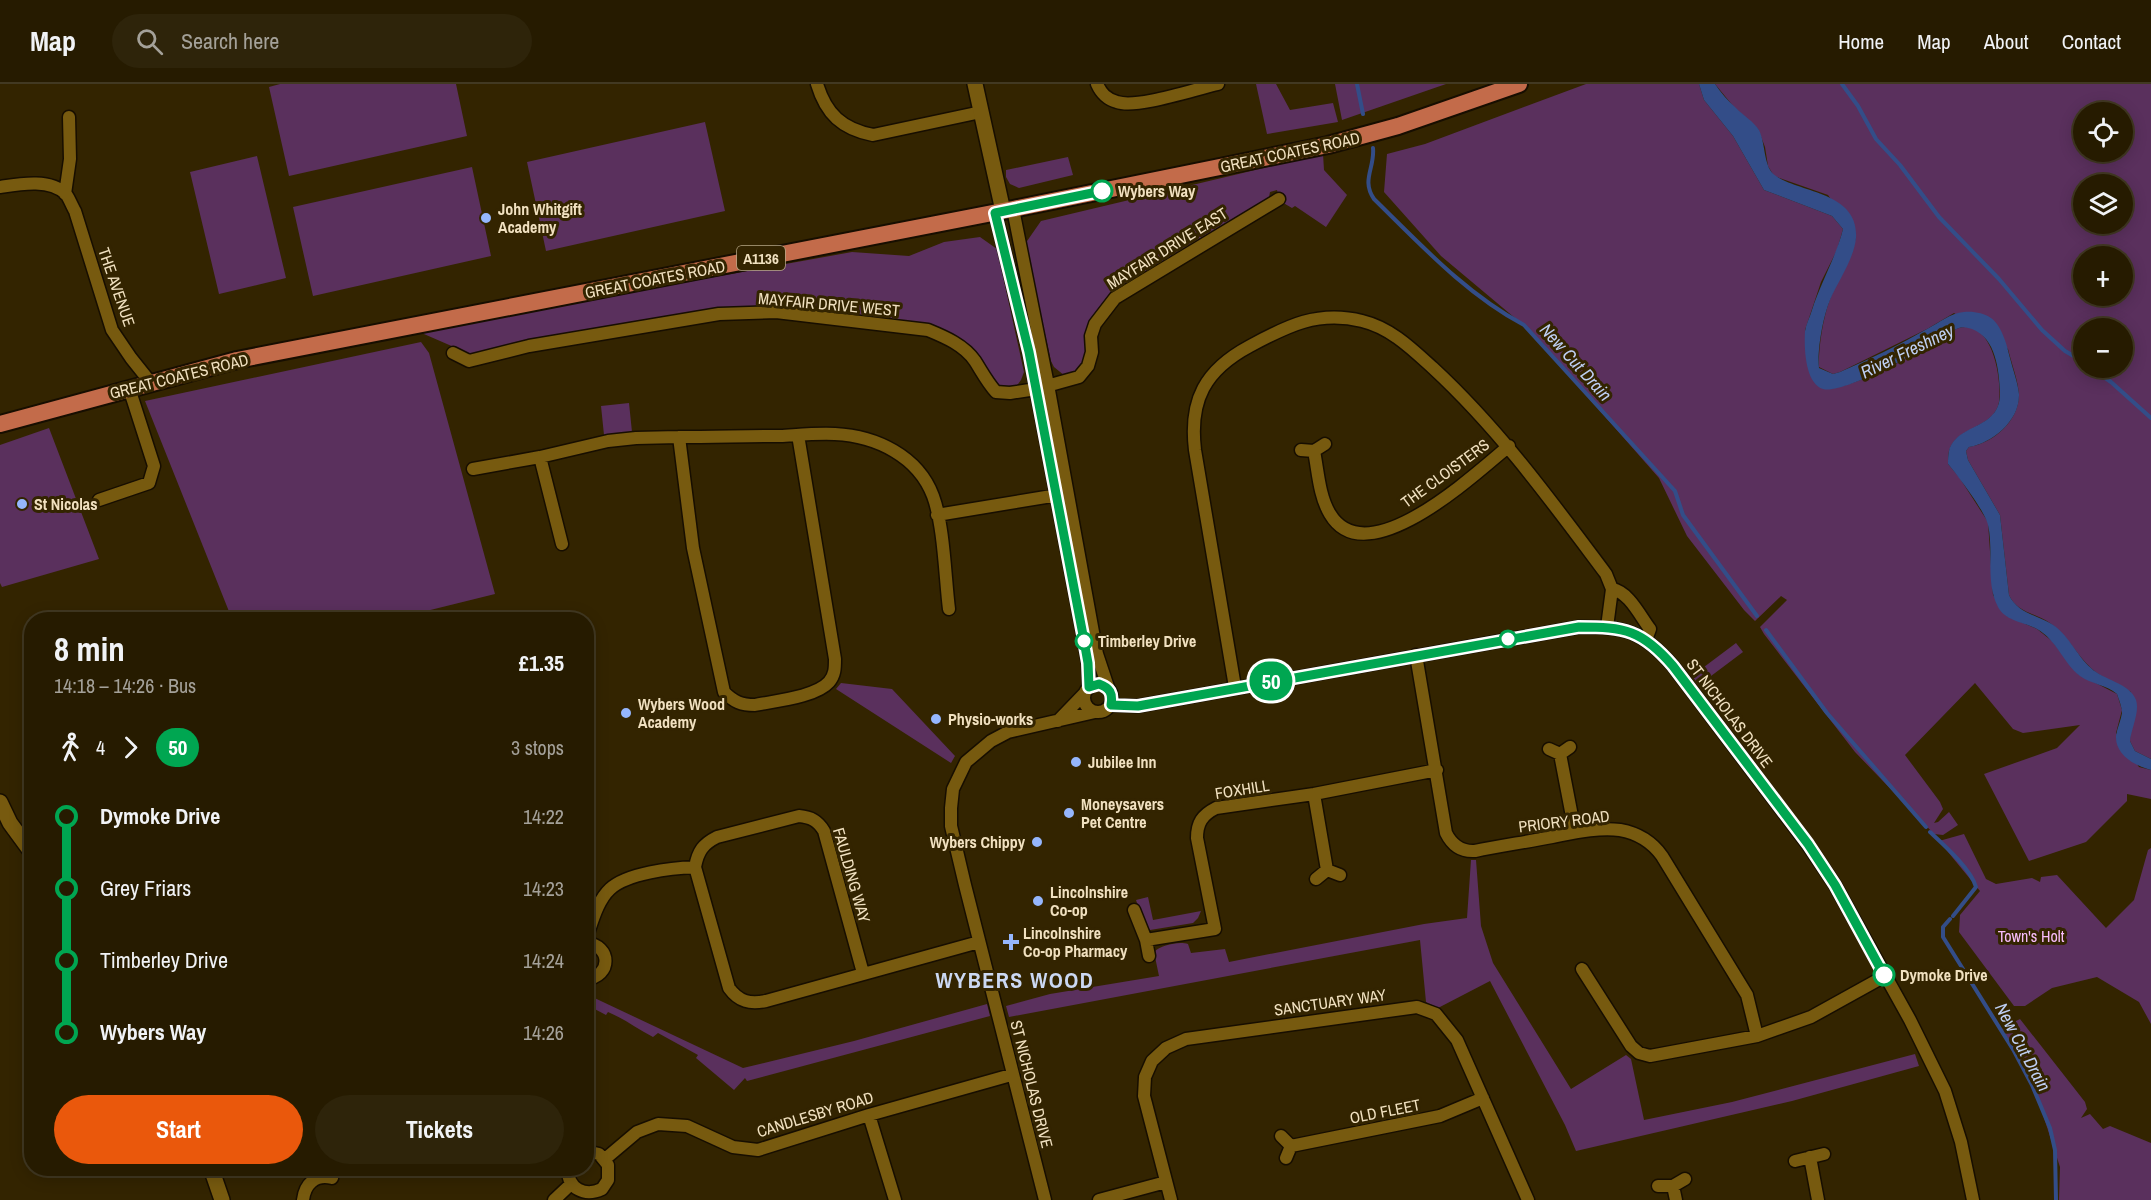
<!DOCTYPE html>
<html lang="en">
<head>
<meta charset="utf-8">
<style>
  body { margin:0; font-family:"Archivo Narrow",sans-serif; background:#2e240a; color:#f1f3f6; height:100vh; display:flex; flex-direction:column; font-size:22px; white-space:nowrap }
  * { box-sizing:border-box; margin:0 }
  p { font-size:20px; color:#a4a199 }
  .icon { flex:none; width:33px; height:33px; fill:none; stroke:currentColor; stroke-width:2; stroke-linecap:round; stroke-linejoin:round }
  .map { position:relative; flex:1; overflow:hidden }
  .drawer { position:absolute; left:24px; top:528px; width:570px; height:564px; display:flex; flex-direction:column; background:#261b00; border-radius:24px; box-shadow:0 3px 15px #0003,0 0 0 2px #423922 }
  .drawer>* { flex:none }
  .badge { padding:0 12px; border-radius:20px; font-size:21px; line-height:39px }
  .tools { position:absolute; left:2073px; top:18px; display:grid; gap:12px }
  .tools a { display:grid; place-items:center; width:60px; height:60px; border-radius:50%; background:#261b00; box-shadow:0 3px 15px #0003,0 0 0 2px #423922; font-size:30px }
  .map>.badge { position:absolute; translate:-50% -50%; box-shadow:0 0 0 3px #fff }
  .legs { display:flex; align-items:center; gap:9px; height:66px; padding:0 30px; font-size:20px }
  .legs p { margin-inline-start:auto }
  .headline { display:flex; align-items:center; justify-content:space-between; height:102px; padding:0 30px }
  h1 { font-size:33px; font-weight:700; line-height:45px }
  .primary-button { display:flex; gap:12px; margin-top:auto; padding:12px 30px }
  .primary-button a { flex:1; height:69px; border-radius:36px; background:#ea580c; color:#fff; font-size:24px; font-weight:700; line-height:69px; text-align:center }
  .primary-button a+a { background:#2e240a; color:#f1f3f6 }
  ul { padding:0 30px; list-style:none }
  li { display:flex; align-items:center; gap:21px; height:72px; font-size:22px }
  li i { display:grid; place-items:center; width:9px; height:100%; margin:0 8px; background:currentColor }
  li i::after { content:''; width:15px; height:15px; margin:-8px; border:4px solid; border-radius:50%; background:#261b00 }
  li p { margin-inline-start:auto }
  li:first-child i { background:linear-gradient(#0000 50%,currentColor 0) }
  li:last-child i { background:linear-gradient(currentColor 50%,#0000 0) }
  header { display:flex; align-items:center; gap:36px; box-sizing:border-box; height:84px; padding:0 30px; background:#261b00; border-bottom:2px solid #423922 }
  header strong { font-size:28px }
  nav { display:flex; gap:33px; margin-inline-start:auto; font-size:21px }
  .search { width:420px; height:54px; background:#2e240a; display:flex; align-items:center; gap:15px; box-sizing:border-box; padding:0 21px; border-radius:33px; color:#a4a199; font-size:22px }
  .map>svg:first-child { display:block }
</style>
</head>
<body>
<header>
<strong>Map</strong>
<div class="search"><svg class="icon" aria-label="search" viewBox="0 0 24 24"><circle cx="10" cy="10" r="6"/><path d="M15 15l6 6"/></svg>Search here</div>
<nav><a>Home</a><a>Map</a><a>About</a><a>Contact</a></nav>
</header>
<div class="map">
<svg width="2151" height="1116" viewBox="0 0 2151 1116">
  <rect width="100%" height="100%" fill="#332400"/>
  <path fill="#5a305d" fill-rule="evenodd" d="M 280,0 L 456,0 L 467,52 L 289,92 L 269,3 Z
    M 1256,0 L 1276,0 L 1290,26 L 1333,19 L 1338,38 L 1267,50 Z
    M 1335,0 L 1446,0 L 1342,36 Z
    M 1586,0 L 1699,0 L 1704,16 L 1733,52 L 1764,106 L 1832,132 L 1843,145 L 1837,166 L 1821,198 L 1805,246 L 1824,305 C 1854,305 1912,272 1940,256 C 1946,253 1953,245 1959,244 C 1993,235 2002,296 1999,318 C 1994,345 1956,342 1949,367 C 1948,371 1948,376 1948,380 L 1959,393 L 1988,438 L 1993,511 L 2007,532 L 2037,545 L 2052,557 L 2078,590 L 2117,610 L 2122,626 L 2116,649 L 2139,683 L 2151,686 L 2151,715 L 2127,710 L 2127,717 L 2086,758 L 2029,777 L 1984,690 L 2057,664 L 2080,641 L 2023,649 L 2013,645 L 1975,599 L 1905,671 L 1940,718 L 1943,725 L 1934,739 L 1938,738 L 1949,728 L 1958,741 L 1943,751 L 1934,750 L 1855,668 L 1764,550 L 1760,543 L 1787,516 L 1781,512 L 1755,537 L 1744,526 L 1687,452 L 1659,394 L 1528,245 L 1441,172 L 1384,108 L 1387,70 L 1425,60 Z
    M 1715,0 L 2151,0 L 2151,675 L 2135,667 L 2130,657 L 2131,608 C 2118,600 2101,594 2091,584 C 2076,570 2067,551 2050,539 C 2036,529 2017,529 2009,511 L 2000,431 L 1968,376 L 1966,367 L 1969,363 C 1993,359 2018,338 2019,312 C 2019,299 2011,278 2008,265 L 1954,229 L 1927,245 L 1840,288 L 1833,290 L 1819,283 C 1818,265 1823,235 1829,218 C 1837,195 1852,176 1856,152 L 1828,111 L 1774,92 L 1768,82 L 1765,63 L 1758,45 L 1734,23 ZM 2084,28 L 2122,28 L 2122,68 L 2084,68 ZM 2084,100 L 2122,100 L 2122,140 L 2084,140 ZM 2084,172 L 2122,172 L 2122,212 L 2084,212 ZM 2084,244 L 2122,244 L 2122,284 L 2084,284 Z
    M 705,38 L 725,127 L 546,167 L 527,78 Z
    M 1323,70 L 1324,86 L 1347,111 L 1326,143 L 1295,122 L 1292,124 L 1280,117 L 1277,106 L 1270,108 L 1268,119 L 1137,193 L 1105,216 L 1092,239 L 1084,285 L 1065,292 L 1054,283 L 1051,277 L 1025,160 L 1041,137 Z
    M 257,72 L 286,194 L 219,210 L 190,88 Z
    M 1068,73 L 1073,91 L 1019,104 L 1010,100 L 1006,93 L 1006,86 Z
    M 472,83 L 491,172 L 313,212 L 293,123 Z
    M 980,153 L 997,165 L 1024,288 L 1021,296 L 1015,304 L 1003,307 L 951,252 L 724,225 L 697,227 L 618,240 L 470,270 L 417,247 L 852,168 L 909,172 L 944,158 Z
    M 421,258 L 429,269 L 495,510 L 394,535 L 232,535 L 145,317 Z
    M 629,319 L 632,348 L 604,351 L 601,322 Z
    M 49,344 L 99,475 L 2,503 L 0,499 L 0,361 Z
    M 1736,559 L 1743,568 L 1699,601 L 1692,592 Z
    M 841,599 L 892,605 L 955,672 L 951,679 L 836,605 Z
    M 1964,750 L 1986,795 L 1996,800 L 2032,794 L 2040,798 L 2041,793 L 2057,791 L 2106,844 L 2134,816 L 2148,766 L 2151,764 L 2151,940 L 2139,918 L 2097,893 L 2052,904 L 2025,922 L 2014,922 L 1959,848 L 1960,831 L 1980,807 L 1939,757 Z
    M 1471,776 L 1476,776 L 1481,842 L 1493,879 L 1571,1005 L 1626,971 L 1631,975 L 1644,1036 L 1732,1018 L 1915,970 L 1919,982 L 1792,1017 L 1576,1067 L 1565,1041 L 1490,897 L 1438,924 L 1426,918 L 1420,856 L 1009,933 L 1006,922 L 1050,910 L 1159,892 L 1154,868 C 1161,861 1179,857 1188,860 L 1191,869 L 1225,865 L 1229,878 L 1424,840 L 1467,834 Z
    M 1148,813 L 1153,836 L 1201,827 L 1198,834 L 1193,839 L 1150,846 L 1144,840 L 1136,816 Z
    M 586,910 L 743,984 L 854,957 L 987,920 L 990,932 L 747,997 L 745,994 L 734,1006 L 696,974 L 698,971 L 658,949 L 653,953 C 637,945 625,935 608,928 L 606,931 L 587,921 Z
    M 2020,935 L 2085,1018 L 2087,1025 L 2081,1034 L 2090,1030 L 2103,1045 L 2110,1042 L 2151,1059 L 2151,1116 L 2059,1116 L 2060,1083 L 2032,997 L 2002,944 Z"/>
  <path fill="#334d88" d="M 1699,0 L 1715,0 C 1721,9 1728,17 1736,24 C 1743,31 1754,38 1759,46 C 1766,60 1763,84 1776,92 C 1800,109 1859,108 1856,154 C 1854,175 1838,197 1830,216 C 1823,233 1817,266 1819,284 L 1833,290 L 1840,288 C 1870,275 1899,261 1927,245 C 1939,239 1950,229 1964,228 C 1973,227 1984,229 1991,234 C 2002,242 2007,261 2010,274 C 2013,286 2018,299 2019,310 C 2020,337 1992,359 1969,363 L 1966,367 L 1968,376 L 2000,431 L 2009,511 C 2017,528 2035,531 2050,539 C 2068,549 2076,571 2091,584 C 2103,596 2130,599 2136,616 C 2140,628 2131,645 2130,657 L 2135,667 L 2151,675 L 2151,686 C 2135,682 2115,671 2116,652 C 2117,644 2121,636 2122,629 C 2122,623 2119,616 2117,610 C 2107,601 2091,600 2080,592 C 2063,579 2057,556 2037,545 C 2024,538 2005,537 1998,523 C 1985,498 1994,468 1988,441 C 1985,427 1958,392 1948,380 C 1948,376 1948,371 1949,367 C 1957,338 2001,347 2000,308 C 1999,286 1996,254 1972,245 C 1969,244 1963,242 1959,244 C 1952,246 1946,253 1940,256 C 1920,267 1842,311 1823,305 C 1805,299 1804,264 1805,247 C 1806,240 1810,233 1812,226 C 1821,198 1836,173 1843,145 L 1832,132 L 1764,106 L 1733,52 L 1704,16 Z"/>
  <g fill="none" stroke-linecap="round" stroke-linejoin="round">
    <path stroke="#334d88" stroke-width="4" d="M 1357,0 L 1363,30
      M 1842,0 L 1858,22 L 1876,55 L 1900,81 L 1939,133 L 1999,195 L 2042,246 L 2065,267 L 2084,278
      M 1373,64 C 1375,84 1361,96 1374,115 C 1421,161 1466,210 1524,241 L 1675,407 L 1683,431 L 1757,532
      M 2091,284 L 2111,298 L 2151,334
      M 1766,546 L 1827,629 L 1926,743
      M 1930,748 C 1944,761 1971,785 1976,803 L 1953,832
      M 1950,835 L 1943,843 L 1943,853 L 2014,967 L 2032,1001 L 2050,1044 L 2055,1066 L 2056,1116"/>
    <g stroke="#170e00" stroke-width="15">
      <path id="minor" d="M 817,0 C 826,30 842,45 873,51 L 981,28
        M 1097,0 C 1101,9 1106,15 1117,18 C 1137,25 1195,5 1218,0
        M 0,103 C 19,100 50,94 66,110 C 69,114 72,122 75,127 L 112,246 L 131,274 L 151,299
        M 65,110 L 70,75 L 69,33
        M 1013,125 L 1048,301 L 1097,570 L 1108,603
        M 995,128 L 1029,268 L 1083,551 L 1088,580 L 1089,603
        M 453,269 L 469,277 L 529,262 L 719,230 L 776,228 L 928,246 C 945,253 964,261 975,277 C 982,288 987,298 996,308 L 1010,309 L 1036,305 L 1079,293 L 1088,282 L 1092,268 L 1091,252 L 1095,240 L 1115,214 L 1279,115
        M 798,351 L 835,575 C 835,584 835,591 829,598 C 816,613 774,617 755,621 C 741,621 734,618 724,608 L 693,464 L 679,353 C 713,353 747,352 780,352 C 798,351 817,349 835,350 C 876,352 918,372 933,412 C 944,442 945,493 949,525
        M 1301,366 L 1314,367 L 1325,360
        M 1314,367 C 1318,387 1319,412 1330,430 C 1367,492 1476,389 1509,362
        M 540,373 L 562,460
        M 473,385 L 540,373 L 608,357 L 636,354 L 679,353
        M 99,416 L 149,399 L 154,382 L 129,304
        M 937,431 L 1064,410
        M 1612,505 C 1629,508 1640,532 1650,545 L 1646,556
        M 1416,571 L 1446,749 C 1452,761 1461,768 1475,767 C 1500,762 1526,758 1552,753 C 1573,749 1598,743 1620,746 C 1637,749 1652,758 1662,772 L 1747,911 L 1757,952
        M1084 614a14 14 0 1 1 28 0a14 14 0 1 1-28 0Z
        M 1235,603 L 1195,366 C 1189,316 1205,286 1250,262 C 1287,242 1318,226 1362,237 C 1391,244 1412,265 1433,284 C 1500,346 1552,418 1606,490 L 1612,505 L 1607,543
        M 1111,621 L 1138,622 L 1579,543 C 1625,543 1642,546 1673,582 L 1808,761 L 1835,801 L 1910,936 L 1945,1007 L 1961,1058 L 1973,1116
        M 1058,637 L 1085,609
        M 1549,665 L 1560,670 L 1570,663
        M 1560,670 L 1575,748
        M 1314,710 L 1327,786
        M 695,783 L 729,904 C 739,918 750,920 766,917 L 979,858
        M 1316,795 L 1327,786 L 1340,791
        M 1134,826 L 1146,856 L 1149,872
        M 586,855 C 592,839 597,817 610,805 C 627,789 672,784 695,783 C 698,767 703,760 717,753 L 799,732 C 811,733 818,737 824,747 L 863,889
        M 1146,856 L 1215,845 L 1197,754 C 1197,739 1202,731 1216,724 L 1314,710 L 1437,686
        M 586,859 C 612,861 612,893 586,895
        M 1582,885 L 1631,962 L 1639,969 L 1650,972 L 1757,952 L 1811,933 L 1885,892
        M 869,1031 L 895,1116
        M 1281,1052 L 1291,1062 L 1286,1074
        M 1291,1062 L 1440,1032 L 1483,1014
        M 1810,1073 L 1818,1116
        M 605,1075 L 637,1048 L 658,1040 L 687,1042 L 733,1063 L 758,1066 L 869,1031 L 1011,991
        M 1795,1077 L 1824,1070
        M 568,1084 C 567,1105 585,1113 602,1105 L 608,1096 L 608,1081 L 599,1070 L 586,1067
        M 1658,1102 L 1673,1102 L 1685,1095
        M 1673,1102 L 1676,1116
        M 303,1116 C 305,1100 315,1090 332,1094
        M 554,1116 L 571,1100
        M 1045,1116 L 965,801 L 951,742 L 951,724 L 953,705 L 966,678 L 991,657 L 1008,648 L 1095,628
        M 1099,1116 L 1166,1098
        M 1171,1116 L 1144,1012 L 1145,993 L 1152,977 L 1166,964 L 1186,955 L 1417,923 L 1436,930 L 1457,956 L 1528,1116"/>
    </g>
    <g stroke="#170e00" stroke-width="18">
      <path id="tertiary" d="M 975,0 L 1003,127
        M 0,718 L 10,739 L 32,769
        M 211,1084 L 222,1116"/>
    </g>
    <g stroke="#170e00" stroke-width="20">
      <path id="primary" d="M 0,340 L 237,276 L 1013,125 L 1328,61 L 1398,42 L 1519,0"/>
    </g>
    <use href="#minor" stroke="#775a0f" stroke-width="12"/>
    <use href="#tertiary" stroke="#775a0f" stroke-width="15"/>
    <use href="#primary" stroke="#c36b4a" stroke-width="16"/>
  </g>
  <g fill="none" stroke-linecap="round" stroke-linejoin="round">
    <g stroke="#fff" stroke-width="14">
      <path id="line-1" d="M 1102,107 L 995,129 L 1029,268 L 1083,551 L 1088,579 L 1089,603 L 1099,600 C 1110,604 1113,609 1111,621 L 1138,622 L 1579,543 C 1625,543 1642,546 1673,582 L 1808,760 L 1835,801 L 1884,891"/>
    </g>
    <use href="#line-1" stroke="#00a651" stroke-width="9"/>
  </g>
  <g fill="#fff" stroke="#00a651" stroke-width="3">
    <circle cx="1102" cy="107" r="10"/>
    <circle cx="1508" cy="555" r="8"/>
    <circle cx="1084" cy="557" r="8"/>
    <circle cx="1884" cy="891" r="10"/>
  </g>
  <g fill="#95b6fd" stroke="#332400" stroke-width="2">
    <circle cx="486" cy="134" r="6"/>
    <circle cx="22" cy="420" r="6"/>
    <circle cx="626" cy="629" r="6"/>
    <circle cx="936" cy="635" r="6"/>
    <circle cx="1076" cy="678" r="6"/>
    <circle cx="1069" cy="729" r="6"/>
    <circle cx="1037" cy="758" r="6"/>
    <circle cx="1038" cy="817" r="6"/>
    <path d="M1008 849h6v6h6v6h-6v6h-6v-6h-6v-6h6z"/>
  </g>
  <g text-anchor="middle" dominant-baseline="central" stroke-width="6" stroke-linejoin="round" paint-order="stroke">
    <rect fill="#332400" stroke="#b8a886" stroke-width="1.5" x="737" y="162" width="48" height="24" rx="4.5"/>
    <g font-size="15" font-weight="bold" fill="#f1e1c0">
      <text x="761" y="174">A1136</text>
    </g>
    <g font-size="16" fill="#f1e1c0" stroke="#332400">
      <text transform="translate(1290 68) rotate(-12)">GREAT COATES ROAD</text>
      <text transform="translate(1167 164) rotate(-32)">MAYFAIR DRIVE EAST</text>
      <text transform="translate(655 195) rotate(-11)">GREAT COATES ROAD</text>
      <text transform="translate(117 203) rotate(71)">THE AVENUE</text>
      <text transform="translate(829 220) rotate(5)">MAYFAIR DRIVE WEST</text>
      <text transform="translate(179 292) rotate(-14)">GREAT COATES ROAD</text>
      <text transform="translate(1445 389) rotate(-36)">THE CLOISTERS</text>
      <text transform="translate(1730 629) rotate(53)">ST NICHOLAS DRIVE</text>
      <text transform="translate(1242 705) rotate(-9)">FOXHILL</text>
      <text transform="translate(1564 737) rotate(-7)">PRIORY ROAD</text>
      <text transform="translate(852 791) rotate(74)">FAULDING WAY</text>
      <text transform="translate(1330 918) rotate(-8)">SANCTUARY WAY</text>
      <text transform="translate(1032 1000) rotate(76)">ST NICHOLAS DRIVE</text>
      <text transform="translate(1385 1027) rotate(-11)">OLD FLEET</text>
      <text transform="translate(815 1030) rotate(-17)">CANDLESBY ROAD</text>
    </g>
    <g font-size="16" font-weight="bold" fill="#f1e1c0" stroke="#332400" text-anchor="start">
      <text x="1118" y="107">Wybers Way</text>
      <text x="1098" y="557">Timberley Drive</text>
      <text x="1900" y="891">Dymoke Drive</text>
    </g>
    <g font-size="16" font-weight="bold" fill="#f1e1c0" stroke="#332400" text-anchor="start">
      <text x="498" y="125">John Whitgift<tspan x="498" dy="18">Academy</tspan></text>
      <text x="34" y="420">St Nicolas</text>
      <text x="638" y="620">Wybers Wood<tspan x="638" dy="18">Academy</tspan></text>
      <text x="948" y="635">Physio-works</text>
      <text x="1088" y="678">Jubilee Inn</text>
      <text x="1081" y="720">Moneysavers<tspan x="1081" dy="18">Pet Centre</tspan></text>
      <text x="1025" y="758" text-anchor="end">Wybers Chippy</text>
      <text x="1050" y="808">Lincolnshire<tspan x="1050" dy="18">Co-op</tspan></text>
      <text x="1023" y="849">Lincolnshire<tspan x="1023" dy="18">Co-op Pharmacy</tspan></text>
    </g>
    <g font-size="16" fill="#f7bcfb" stroke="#332400">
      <text x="2031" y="852">Town's Holt</text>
    </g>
    <g font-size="18" font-style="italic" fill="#becff3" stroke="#332400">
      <text transform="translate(1907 267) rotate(-26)">River Freshney</text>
      <text transform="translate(1576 278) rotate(48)">New Cut Drain</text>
      <text transform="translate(2023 963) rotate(62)">New Cut Drain</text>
    </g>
    <g font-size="22" font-weight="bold" letter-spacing="1.5" fill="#cbd8f3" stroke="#332400">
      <text x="1015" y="896">WYBERS WOOD</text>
    </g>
  </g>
</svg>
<div class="tools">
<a><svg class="icon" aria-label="locate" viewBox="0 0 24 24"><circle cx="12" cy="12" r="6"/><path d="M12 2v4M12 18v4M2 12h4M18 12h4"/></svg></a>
<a><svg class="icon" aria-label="layers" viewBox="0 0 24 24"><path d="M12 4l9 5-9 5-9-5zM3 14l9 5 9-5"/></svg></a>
<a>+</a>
<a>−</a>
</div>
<b class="badge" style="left:1271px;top:597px;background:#00a651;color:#fff">50</b>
<section class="drawer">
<div class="headline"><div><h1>8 min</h1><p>14:18 – 14:26 · Bus</p></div><b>£1.35</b></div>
<div class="legs"><svg class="icon" aria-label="walk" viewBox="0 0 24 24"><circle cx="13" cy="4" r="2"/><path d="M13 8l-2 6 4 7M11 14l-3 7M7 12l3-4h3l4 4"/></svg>4<svg class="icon" aria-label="forward" viewBox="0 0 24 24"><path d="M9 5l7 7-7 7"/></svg><b class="badge" style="background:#00a651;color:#fff">50</b><p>3 stops</p></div>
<ul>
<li><i style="color:#00a651"></i><b>Dymoke Drive</b><p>14:22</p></li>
<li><i style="color:#00a651"></i><span>Grey Friars</span><p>14:23</p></li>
<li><i style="color:#00a651"></i><span>Timberley Drive</span><p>14:24</p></li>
<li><i style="color:#00a651"></i><b>Wybers Way</b><p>14:26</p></li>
</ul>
<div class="primary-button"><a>Start</a><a>Tickets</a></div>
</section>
</div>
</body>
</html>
